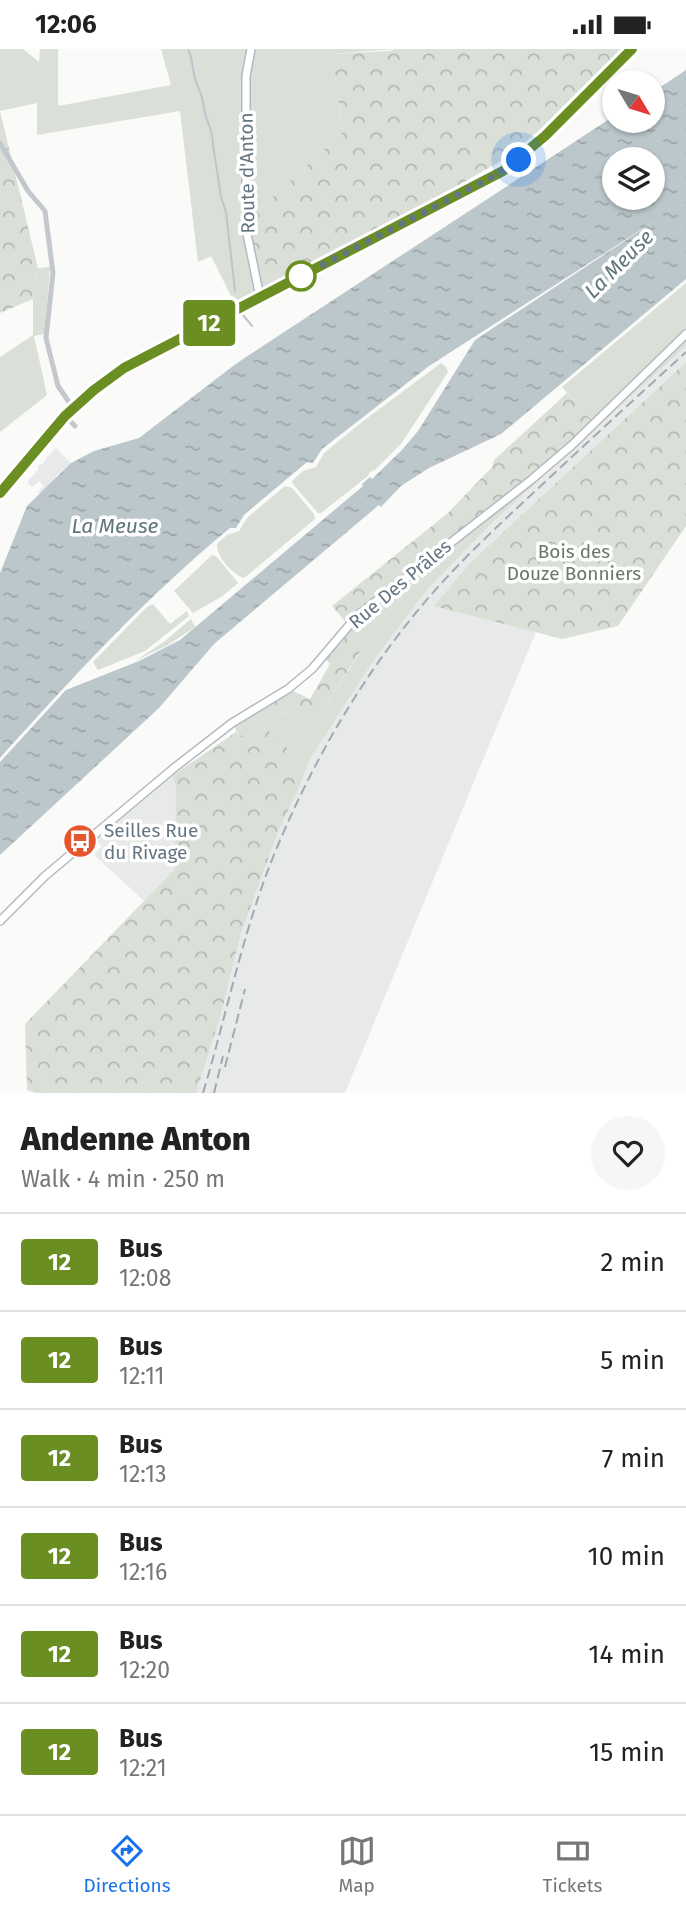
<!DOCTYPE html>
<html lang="en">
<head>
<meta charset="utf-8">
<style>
  body { margin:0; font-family:"Fira Sans",sans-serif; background:#f6f6f6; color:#222; height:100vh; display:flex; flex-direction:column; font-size:26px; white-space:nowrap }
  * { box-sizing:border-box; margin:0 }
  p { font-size:23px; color:#767676 }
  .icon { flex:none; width:38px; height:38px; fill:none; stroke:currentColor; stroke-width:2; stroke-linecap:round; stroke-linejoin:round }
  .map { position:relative; height:1044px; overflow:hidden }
  .drawer { display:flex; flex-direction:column; background:#fff; flex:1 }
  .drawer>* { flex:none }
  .badge { padding:0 14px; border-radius:5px; font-size:24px; line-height:46px }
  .needle { width:46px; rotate:128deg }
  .controls { position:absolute; left:602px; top:21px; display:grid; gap:14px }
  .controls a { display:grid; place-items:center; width:63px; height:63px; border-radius:50%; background:#fff; box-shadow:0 2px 5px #0004; font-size:35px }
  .you { position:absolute; width:35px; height:35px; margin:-18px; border:5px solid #fff; border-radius:50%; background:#1a73e8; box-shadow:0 0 0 10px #1a73e833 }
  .map>.badge { position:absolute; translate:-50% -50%; box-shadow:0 0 0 4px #fff }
  .round { display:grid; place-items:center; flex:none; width:74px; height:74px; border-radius:37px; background:#f6f6f6 }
  .head { display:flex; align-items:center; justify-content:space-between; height:119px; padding:0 21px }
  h1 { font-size:33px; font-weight:800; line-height:52px }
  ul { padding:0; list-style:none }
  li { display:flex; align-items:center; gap:21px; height:98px; padding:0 21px; border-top:2px solid #e0e0e0 }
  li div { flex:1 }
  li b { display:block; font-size:26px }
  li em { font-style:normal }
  li .badge { min-width:77px; font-weight:700; text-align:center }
  .status { display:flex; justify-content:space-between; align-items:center; height:49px; padding:0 35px; background:#fff; direction:ltr }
  .status svg { height:19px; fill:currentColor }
  .menu { display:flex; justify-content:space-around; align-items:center; height:98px; border-top:2px solid #e0e0e0; background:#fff; font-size:19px; color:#767676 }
  .menu a { display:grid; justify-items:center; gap:4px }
  .menu .current { color:#1a73e8 }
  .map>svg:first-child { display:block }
</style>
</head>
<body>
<div class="status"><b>12:06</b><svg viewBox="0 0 49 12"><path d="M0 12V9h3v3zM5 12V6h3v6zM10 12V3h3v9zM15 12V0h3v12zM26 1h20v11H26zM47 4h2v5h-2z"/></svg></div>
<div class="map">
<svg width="686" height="1044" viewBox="0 0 686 1044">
  <defs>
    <pattern id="forest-crowns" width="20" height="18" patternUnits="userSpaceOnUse" patternTransform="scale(1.75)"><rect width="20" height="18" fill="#dadfd7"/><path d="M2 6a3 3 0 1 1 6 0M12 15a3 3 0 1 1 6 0" fill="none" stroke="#b4b9b4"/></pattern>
    <pattern id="water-ripples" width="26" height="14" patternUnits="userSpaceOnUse" patternTransform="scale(1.75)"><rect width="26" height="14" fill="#bbc7cb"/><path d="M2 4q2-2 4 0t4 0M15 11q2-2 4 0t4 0" fill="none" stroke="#9ca6aa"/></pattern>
  </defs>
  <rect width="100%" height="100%" fill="#fafaf8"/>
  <path fill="#e8e9e9" d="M 686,296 L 686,313 L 469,515 L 435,556 L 536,583 L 345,1044 L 196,1044 L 221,965 L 241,884 L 278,783 L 310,710 L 348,651 L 376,608 L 427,541 L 493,473 Z
    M 56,399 L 71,414 L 56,427 L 76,448 L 56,462 L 38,443 L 44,437 L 39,432 L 32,438 L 27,433 L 38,421 L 38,417 L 44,414 L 46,409 Z
    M 172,727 L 176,739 L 174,821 L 144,852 L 94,806 L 102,797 L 93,789 Z"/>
  <path fill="#dadfd7" d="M 0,0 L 23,0 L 39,13 L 40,0 L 58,0 L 58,57 L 171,36 L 161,0 L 395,0 L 332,5 L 343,83 L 246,173 L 260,248 L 237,259 L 211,207 L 198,213 L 180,62 L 37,86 L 37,54 L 0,62 Z
    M 50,218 L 45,285 L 34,287 L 47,346 L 0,383 L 0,308 L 33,286 L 33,250 L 38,219 Z
    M 686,234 L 686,297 L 493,473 L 427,541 L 376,608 L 348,651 L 310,710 L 298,740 L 287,700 L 239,688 L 234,677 L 256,663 L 266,672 L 286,663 L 312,676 L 361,603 L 349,596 C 356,587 364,578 376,574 C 406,547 434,516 466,491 L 464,483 L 594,374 L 562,338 Z
    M 441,314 L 446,318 L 448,323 L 401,395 L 375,421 L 371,422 L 368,427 L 321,464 L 318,464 L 293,435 L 292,432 L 303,422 L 316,418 L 324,404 L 362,373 Z
    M 285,437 L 292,439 L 314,465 L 315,470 L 244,529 C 233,526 216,507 217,495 L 227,486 L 239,482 L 247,469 Z
    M 212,506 L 217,508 L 238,534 L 221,548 L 193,564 L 174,542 Z
    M 153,555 L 170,575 L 187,562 L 189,567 L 145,602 L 98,621 L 93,613 L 147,558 Z
    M 191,570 L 195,578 L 168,596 L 135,612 L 165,592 Z"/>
  <path fill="url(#forest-crowns)" d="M 395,0 L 623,0 L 567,57 L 516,103 L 443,145 L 263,239 L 256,219 L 246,173 L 343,83 L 332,5 L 389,2 Z
    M 0,62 L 38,219 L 33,250 L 0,264 Z
    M 686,313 L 686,477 L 618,577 L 562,590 L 434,557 L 469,515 Z
    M 567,344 L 595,375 L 464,482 L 466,491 C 434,516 406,547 376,574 C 364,578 357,587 349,596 L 361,602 L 312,676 L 286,663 L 266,672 L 256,663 L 291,641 L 310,650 L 330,615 L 323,607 L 349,577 L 332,557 L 448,464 L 492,418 L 494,411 Z
    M 260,674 L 288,700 L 298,740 L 278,783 L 241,884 L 221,965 L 196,1044 L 36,1044 L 27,1041 L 25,975 L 174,821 L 176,739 L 172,727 L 236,683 L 239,688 Z"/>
  <path fill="url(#water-ripples)" fill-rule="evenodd" d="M 686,21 L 686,230 L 501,385 L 429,419 L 401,437 L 381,458 L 379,456 L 214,595 L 159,659 L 0,806 L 0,713 L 66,641 L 139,612 L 180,591 L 363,437 L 362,435 L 370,428 L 372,430 L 401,402 L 418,382 L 475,291 L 664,166 L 429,317 L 322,400 L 313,414 L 307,413 L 244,466 L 236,479 L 230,479 C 146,548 73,628 0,709 L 0,524 L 27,457 L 71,414 L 94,402 L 139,389 L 237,314 L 614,67 L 614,72 L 653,72 L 653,43 ZM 614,110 L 653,110 L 653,149 L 614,149 Z"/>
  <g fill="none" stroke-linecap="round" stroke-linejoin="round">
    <path stroke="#bbc7cb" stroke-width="2" d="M 188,0 C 194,12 192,26 198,38 C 204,50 202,51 205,64 C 208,77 213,81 213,96 L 221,148 L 226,163 L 235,242
      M 243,266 L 252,277"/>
    <g stroke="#b3babf" stroke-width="10">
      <path id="secondary" d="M 251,0 L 246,27 L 246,180 L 260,248
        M 0,872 L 45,827 L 174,719 L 232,674 L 288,640 L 312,620 L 357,567 L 531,431 L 572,396 L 686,285"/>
    </g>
    <g stroke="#b5babe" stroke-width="11">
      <path id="primary" d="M 0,444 L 65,367 L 94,341 L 124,319 L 503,122 L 545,87 L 632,0"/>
    </g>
    <path stroke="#c3c8cc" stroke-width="5" d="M 0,94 L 28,142 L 45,162 L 53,224 L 46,289 L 58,337 L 73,359
      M 65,367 L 75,377"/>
    <use href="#secondary" stroke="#fff" stroke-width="7"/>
    <use href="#primary" stroke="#fff" stroke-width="8"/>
    <path stroke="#a2aab0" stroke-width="2" stroke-dasharray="10 5" stroke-linecap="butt" d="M 225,1018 L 245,940
      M 203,1044 C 228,961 244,876 278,796 C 314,711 360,631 419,560 C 457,514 502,473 546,432 C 592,389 639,346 686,303
      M 214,1044 L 223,1007"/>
  </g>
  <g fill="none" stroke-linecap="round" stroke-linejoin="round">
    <g stroke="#fff" stroke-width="16">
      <path id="line" d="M 0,444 L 65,367 L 94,341 L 124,319 L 503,122 L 545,87 L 632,0"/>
    </g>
    <use href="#line" stroke="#6b8e23" stroke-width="10"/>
    <path stroke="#657683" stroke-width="7" stroke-dasharray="0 12.6" d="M 301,227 L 496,126 L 519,111"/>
  </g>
  <defs>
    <g id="bus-disc" transform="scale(1.75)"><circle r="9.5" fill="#e4572e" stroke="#fff"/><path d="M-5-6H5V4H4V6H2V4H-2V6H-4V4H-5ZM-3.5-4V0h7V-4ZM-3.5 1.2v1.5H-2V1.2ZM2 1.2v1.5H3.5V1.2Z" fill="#fff"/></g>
  </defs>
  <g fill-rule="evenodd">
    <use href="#bus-disc" x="80" y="792"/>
  </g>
  <circle fill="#fff" stroke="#6b8e23" stroke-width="3.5" cx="301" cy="227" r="14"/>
  <g text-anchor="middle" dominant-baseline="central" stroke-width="7" stroke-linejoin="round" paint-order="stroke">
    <g font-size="19" fill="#657683" stroke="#fff">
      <text transform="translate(247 124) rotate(-91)">Route d'Anton</text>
      <text transform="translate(400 535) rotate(-40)">Rue Des Prâles</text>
    </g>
    <g font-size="19" fill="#687a64" stroke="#fff">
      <text x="574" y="502">Bois des<tspan x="574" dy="22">Douze Bonniers</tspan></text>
    </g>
    <g font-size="19" fill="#657683" stroke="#fff" text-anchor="start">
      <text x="104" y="781">Seilles Rue<tspan x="104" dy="22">du Rivage</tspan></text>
    </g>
    <g font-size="21" font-style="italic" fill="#60757c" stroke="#fff">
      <text transform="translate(619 215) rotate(-45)">La Meuse</text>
      <text x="115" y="477">La Meuse</text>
    </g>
  </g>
</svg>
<div class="controls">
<a><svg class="needle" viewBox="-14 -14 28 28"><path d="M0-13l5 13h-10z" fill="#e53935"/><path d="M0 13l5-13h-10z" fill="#767676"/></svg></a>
<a><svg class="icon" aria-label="layers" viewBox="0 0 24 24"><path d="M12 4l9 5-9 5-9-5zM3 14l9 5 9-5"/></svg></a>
</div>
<div class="you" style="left:519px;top:111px"></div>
<b class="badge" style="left:209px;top:274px;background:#6b8e23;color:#fff">12</b>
</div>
<section class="drawer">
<div class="head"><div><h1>Andenne Anton</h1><p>Walk · 4 min · 250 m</p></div><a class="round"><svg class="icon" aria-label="heart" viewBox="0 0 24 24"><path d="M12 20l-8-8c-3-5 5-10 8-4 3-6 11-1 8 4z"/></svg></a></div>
<ul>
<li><span class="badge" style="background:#6b8e23;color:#fff">12</span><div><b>Bus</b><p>12:08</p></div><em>2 min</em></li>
<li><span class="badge" style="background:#6b8e23;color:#fff">12</span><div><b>Bus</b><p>12:11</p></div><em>5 min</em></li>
<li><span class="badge" style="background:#6b8e23;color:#fff">12</span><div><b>Bus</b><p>12:13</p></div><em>7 min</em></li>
<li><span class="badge" style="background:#6b8e23;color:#fff">12</span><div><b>Bus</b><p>12:16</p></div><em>10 min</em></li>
<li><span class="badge" style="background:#6b8e23;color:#fff">12</span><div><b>Bus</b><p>12:20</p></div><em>14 min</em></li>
<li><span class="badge" style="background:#6b8e23;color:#fff">12</span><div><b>Bus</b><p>12:21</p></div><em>15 min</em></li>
</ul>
</section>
<nav class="menu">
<a class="current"><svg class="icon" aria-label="directions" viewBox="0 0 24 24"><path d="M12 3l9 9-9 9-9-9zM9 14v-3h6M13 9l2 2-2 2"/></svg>Directions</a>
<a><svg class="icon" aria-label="map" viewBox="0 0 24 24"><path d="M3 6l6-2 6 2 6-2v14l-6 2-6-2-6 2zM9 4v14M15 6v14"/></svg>Map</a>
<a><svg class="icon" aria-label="tickets" viewBox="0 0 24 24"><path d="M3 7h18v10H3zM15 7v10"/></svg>Tickets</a>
</nav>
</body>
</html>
